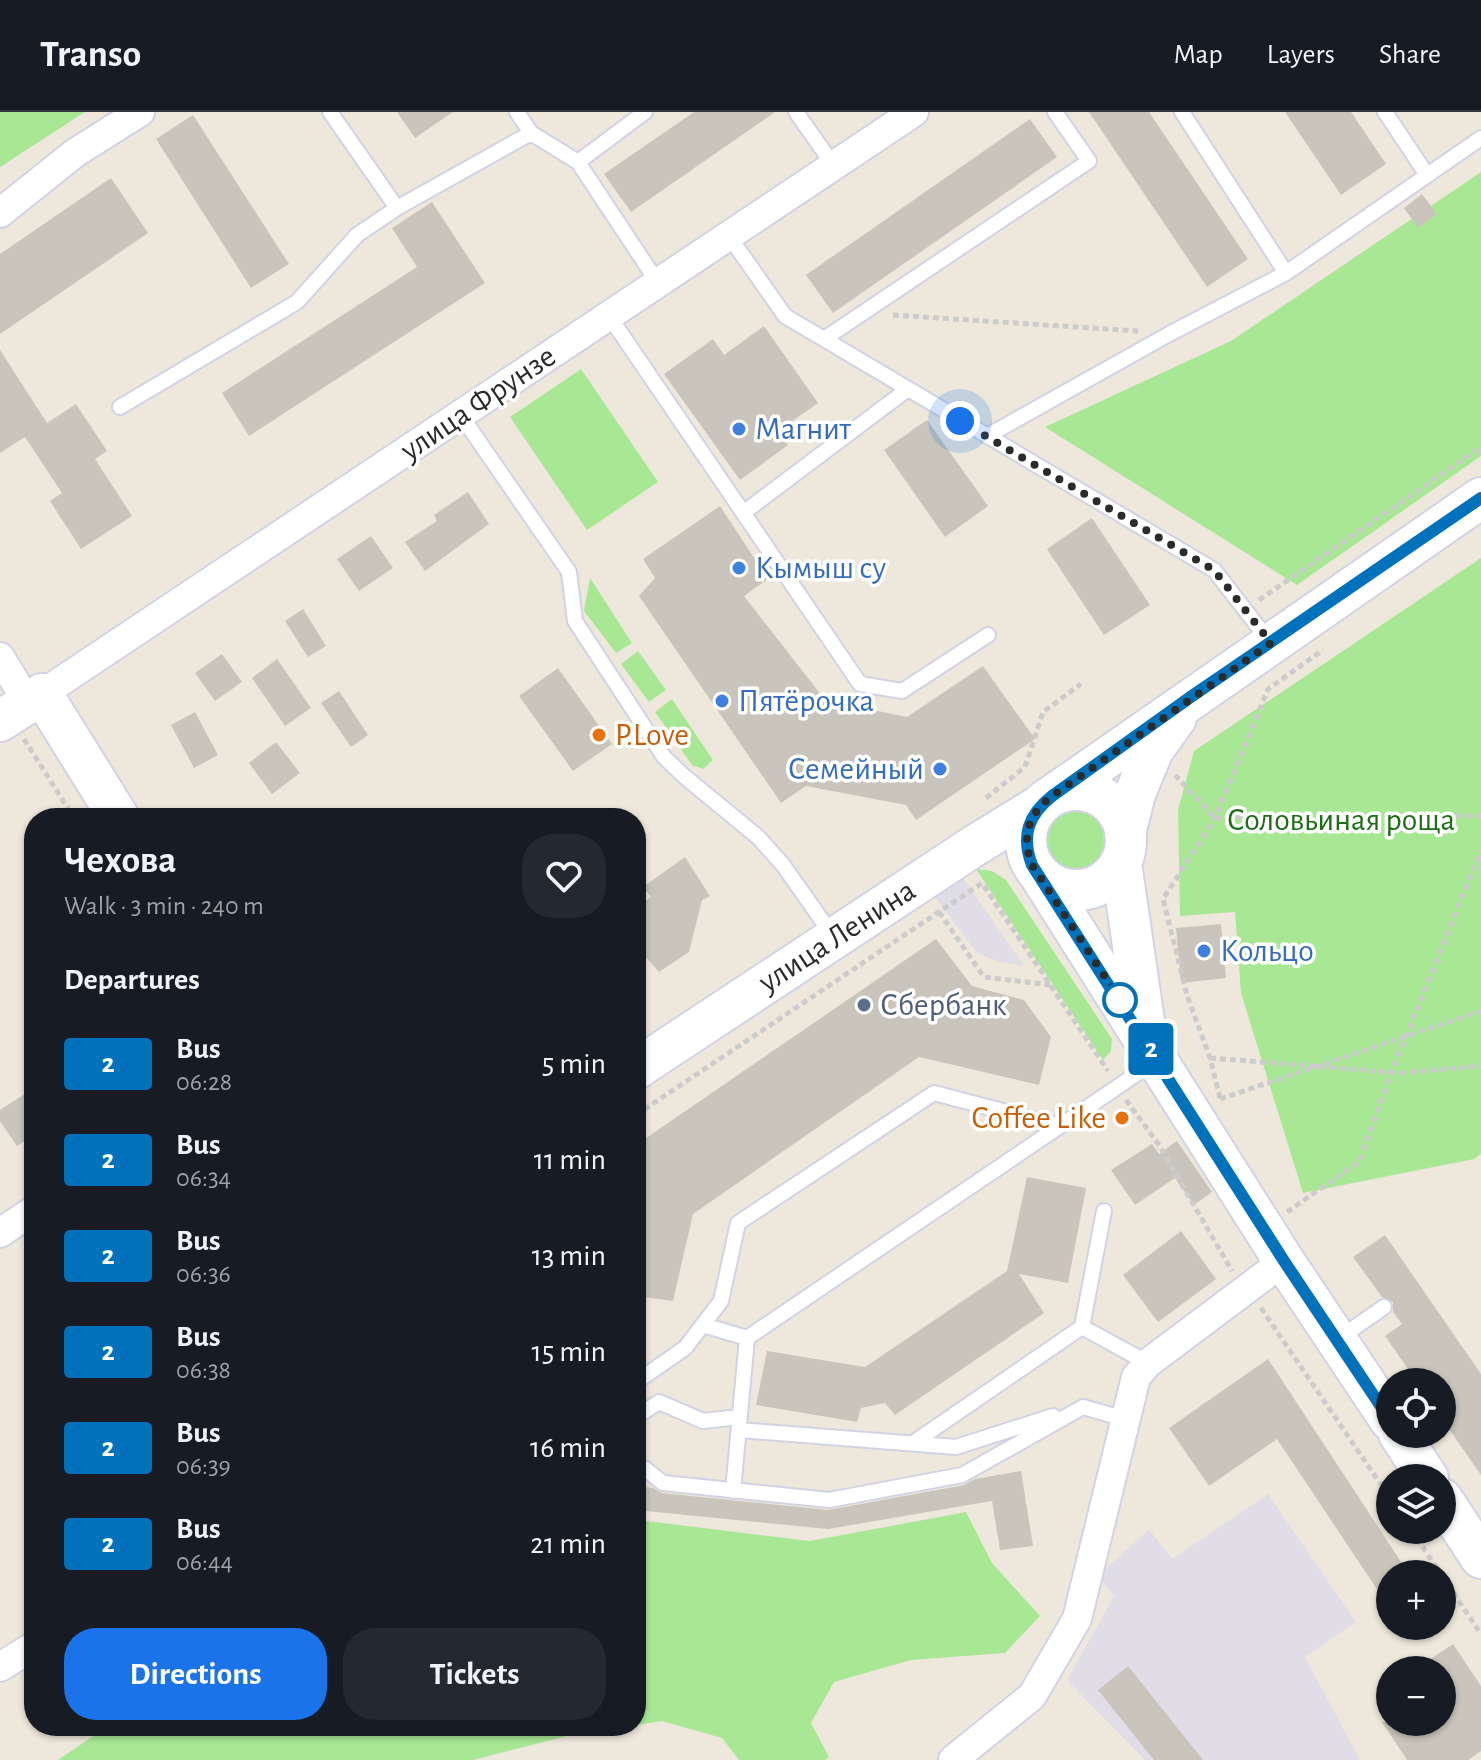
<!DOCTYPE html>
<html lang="en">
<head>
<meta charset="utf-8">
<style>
  body { margin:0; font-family:"Alegreya Sans",sans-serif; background:#242831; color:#f1f3f6; height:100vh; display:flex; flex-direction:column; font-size:30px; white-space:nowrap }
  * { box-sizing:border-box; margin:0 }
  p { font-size:26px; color:#9ea1a6 }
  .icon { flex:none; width:44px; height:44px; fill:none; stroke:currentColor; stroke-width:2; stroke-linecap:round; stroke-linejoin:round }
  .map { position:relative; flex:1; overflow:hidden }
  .sheet { position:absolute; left:24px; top:696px; width:622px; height:928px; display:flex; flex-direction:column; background:#171b24; border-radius:32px; box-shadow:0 2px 6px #0004 }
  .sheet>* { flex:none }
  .badge { padding:0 16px; border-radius:6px; font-size:28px; line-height:52px }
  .buttons { position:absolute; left:1376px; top:1256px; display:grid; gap:16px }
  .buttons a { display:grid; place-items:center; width:80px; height:80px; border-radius:50%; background:#171b24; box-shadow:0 2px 6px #0004; font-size:40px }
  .you { position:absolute; width:40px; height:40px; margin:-20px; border:6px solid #fff; border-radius:50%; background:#1a73e8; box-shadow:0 0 0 12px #1a73e833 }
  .map>.badge { position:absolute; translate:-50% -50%; box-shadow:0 0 0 4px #fff }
  h2 { padding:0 40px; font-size:30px; line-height:72px }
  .round { display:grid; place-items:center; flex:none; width:84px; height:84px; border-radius:32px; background:#242831 }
  .overview { display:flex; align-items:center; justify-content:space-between; height:136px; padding:0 40px }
  h1 { font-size:38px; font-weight:600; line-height:60px }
  .cta { display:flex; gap:16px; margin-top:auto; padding:16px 40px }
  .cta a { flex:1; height:92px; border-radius:32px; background:#1a73e8; color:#fff; font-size:32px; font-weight:600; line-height:92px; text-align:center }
  .cta a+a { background:#242831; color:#f1f3f6 }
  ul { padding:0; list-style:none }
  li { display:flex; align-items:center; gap:24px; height:96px; padding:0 40px }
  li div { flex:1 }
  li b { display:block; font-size:30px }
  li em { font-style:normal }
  li .badge { min-width:88px; font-weight:700; text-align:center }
  header { display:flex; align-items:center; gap:48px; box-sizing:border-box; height:112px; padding:0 40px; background:#171b24; border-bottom:2px solid #363941 }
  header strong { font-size:38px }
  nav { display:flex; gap:44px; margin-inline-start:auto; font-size:28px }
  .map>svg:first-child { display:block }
</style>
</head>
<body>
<header>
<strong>Transo</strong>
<nav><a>Map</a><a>Layers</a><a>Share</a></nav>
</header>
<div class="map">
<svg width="1481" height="1648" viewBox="0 0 1481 1648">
  <rect width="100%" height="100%" fill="#eee8dc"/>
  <path fill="#e1dde6" d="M 962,764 L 1024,854 L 999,850 L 977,841 L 935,785 Z
    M 1268,1382 L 1356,1510 L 1305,1545 L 1360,1648 L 1145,1648 L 1067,1568 L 1114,1484 L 1098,1464 L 1149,1417 L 1172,1447 Z"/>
  <path fill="#a8e895" d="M 0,0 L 85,0 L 0,55 Z
    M 1481,60 L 1481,344 L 1297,473 L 1045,315 L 1231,229 Z
    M 581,257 L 658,370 L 587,418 L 510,305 Z
    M 1481,446 L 1481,1042 L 1474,1047 L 1303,1081 L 1241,881 L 1235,800 L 1180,804 L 1178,698 L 1194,639 Z
    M 590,466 L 632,531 L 616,541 L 584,499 Z
    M 638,539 L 666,578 L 649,590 L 621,552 Z
    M 672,587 L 713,648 L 703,657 L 692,653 L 655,600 Z
    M1044 728a33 33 0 1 1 66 0a33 33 0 1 1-66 0Z
    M 976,757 L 992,759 L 1006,768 L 1112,927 L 1111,939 L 1103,948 Z
    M 966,1400 L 992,1451 L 1040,1504 L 1005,1541 L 911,1548 L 834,1570 L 811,1611 L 829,1645 L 825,1648 L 739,1648 L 722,1626 L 662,1609 L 636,1613 L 636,1412 L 646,1409 L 810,1429 Z
    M 108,1614 L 626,1614 L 583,1620 L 473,1648 L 58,1648 Z"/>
  <path fill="#c9c5bc" d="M 397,0 L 453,0 L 415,26 Z
    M 694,0 L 775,0 L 631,100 L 604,62 Z
    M 1089,0 L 1149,0 L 1248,147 L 1207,175 Z
    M 1285,0 L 1351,0 L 1386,52 L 1341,83 Z
    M 193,3 L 289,152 L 251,176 L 156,27 Z
    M 1030,7 L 1057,45 L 833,201 L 806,163 Z
    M 111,66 L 148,121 L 0,222 L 0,142 Z
    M 1422,82 L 1437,102 L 1418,116 L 1404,96 Z
    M 432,90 L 485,171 L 249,324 L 222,281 L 417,155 L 392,116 Z
    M 764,214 L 818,291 L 778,319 L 788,333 L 740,368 L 664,262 L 713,227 L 724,243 Z
    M 0,238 L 47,311 L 76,292 L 107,339 L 95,347 L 132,404 L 81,437 L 50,389 L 62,381 L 25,325 L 0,341 Z
    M 927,308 L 988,394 L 945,425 L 884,338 Z
    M 468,380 L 489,412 L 425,459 L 405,430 L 437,409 L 434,403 Z
    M 720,394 L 768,467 L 744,484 L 825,588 L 907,605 L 983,554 L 1035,627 L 916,708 L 906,693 L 806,674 L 781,691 L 639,484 L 655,466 L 643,447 Z
    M 1092,406 L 1150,493 L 1104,523 L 1047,437 Z
    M 371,424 L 393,456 L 359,479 L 337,447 Z
    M 303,497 L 326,534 L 308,545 L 285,509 Z
    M 222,542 L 242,570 L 215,589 L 195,561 Z
    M 277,547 L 311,596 L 285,614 L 252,566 Z
    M 558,556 L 612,632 L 573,659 L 519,584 Z
    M 339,579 L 368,623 L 351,635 L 321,591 Z
    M 195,600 L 218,643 L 194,656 L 171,613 Z
    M 276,630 L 300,661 L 272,682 L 249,651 Z
    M 685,745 L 710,784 L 702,788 L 689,840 L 659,860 L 636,834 L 636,795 L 651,785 L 643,775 Z
    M 1221,812 L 1226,866 L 1181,871 L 1176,816 Z
    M 936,827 L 972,874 L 1024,888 L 1051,925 L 1039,973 L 919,945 L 693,1102 L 673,1189 L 636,1184 L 636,1033 Z
    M 34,976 L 34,1023 L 17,1034 L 0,1009 L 0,998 Z
    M 1177,1029 L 1212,1080 L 1194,1093 L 1175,1066 L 1135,1093 L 1111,1058 L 1152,1032 L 1159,1042 Z
    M 1027,1065 L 1086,1076 L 1068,1171 L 1019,1162 L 1044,1201 L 895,1303 L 885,1291 L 861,1296 L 857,1310 L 756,1293 L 767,1239 L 865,1255 L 1007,1159 Z
    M 1181,1119 L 1216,1167 L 1158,1210 L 1123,1163 Z
    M 1385,1123 L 1481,1262 L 1481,1363 L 1442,1307 L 1442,1270 L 1417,1270 L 1385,1224 L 1402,1212 L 1393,1200 L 1393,1190 L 1382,1185 L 1353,1145 Z
    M 1268,1247 L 1409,1462 L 1390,1462 L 1390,1497 L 1277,1327 L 1209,1374 L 1169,1316 Z
    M 1021,1359 L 1033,1434 L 1000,1438 L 992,1389 L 828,1417 L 636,1398 L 636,1374 L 653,1376 L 662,1381 L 828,1398 L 964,1373 L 975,1367 Z
    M 1453,1532 L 1481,1574 L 1481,1639 L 1468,1648 L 1407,1648 L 1382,1610 L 1442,1610 L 1442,1558 L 1414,1558 Z
    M 1128,1554 L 1203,1648 L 1154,1648 L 1098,1578 Z"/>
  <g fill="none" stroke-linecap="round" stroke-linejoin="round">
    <g stroke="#d1d3e5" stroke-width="18">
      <path id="lane" d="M 330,0 L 397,96 L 531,21
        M 517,0 L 531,21 L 578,50 L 645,0
        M 796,0 L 834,54
        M 1182,0 L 1286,161
        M 1385,0 L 1427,63
        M 578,50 L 658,171
        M 729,124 L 785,204 L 1214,458 L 1270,530
        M 609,204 L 860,572 L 902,579 L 988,523
        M 824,227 L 1089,49 L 1055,0
        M 120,295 L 297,190 L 357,123 L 397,96
        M 460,302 L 569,460 L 575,509 L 664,645 L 685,665 L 758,725 L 783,753 L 833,824
        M 987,324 L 1171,221 L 1286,161 L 1481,26
        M 743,401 L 908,277
        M 703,1213 L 747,1226
        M 1082,1215 L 1148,1251
        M 1338,1227 L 1384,1195
        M 636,1270 L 685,1236 L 721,1189 L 738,1111 L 934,981 L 1060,1014 L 1154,950
        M 636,1305 L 659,1290 L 703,1309 L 740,1305
        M 739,1318 L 956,1335 L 1053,1304
        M 913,1331 L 1082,1215 L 1104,1099
        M 636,1358 L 644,1356 L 663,1371 L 829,1388 L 962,1363 L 1083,1295 L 1125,1307
        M 733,1379 L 747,1226 L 1060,1014"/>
    </g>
    <g stroke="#d1d3e5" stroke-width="32">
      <path id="street" d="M 0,101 L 75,41 L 140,0
        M 0,545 L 28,591
        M 42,582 L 914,0
        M 0,1121 L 34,1098
        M 0,1555 L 34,1534
        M 953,1648 L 1032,1584 L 1077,1507 L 1136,1265 L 1148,1251 L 1284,1149"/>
    </g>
    <g stroke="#d1d3e5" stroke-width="44">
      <path id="secondary" d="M 0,609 L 42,582 L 119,706
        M1026 728a50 50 0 1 1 100 0a50 50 0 1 1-100 0Z
        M 1052,684 L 1481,386
        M 1125,722 L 1135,682 L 1153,638 L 1176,606
        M 1121,751 L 1145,916
        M 1041,765 L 1284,1149 L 1390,1308
        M 636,957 L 974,734 L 1039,694
        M 1399,1322 L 1428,1366
        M 1442,1387 L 1481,1446"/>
    </g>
    <path stroke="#ccc" stroke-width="5" stroke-dasharray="6 4" stroke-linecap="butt" d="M 893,203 L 1138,219
      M 1259,488 L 1481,335
      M 24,627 L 74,706
      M 1175,663 L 1215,706 L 1481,704
      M 986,686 L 1025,655 L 1043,600 L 1081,572
      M 939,800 L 984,865 L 1051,873
      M 1210,946 L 1401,961 L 1481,954
      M 1220,986 L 1210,946 L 1187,883 L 1163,787 L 1215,706 L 1268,577 L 1323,538
      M 1220,987 L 1481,899
      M 1126,988 L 1159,1033 L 1232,1159
      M 636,1003 L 982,771 L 1108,959
      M 1287,1100 L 1359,1050 L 1391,961 L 1481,738
      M 1261,1196 L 1390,1386
      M 1411,1418 L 1441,1462
      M 1442,1464 L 1481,1522"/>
    <use href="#lane" stroke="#fff" stroke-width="14"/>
    <use href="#street" stroke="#fff" stroke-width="28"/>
    <use href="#secondary" stroke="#fff" stroke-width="40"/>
  </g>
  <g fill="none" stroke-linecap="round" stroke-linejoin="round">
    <g stroke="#fff" stroke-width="18">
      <path id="line" d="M 1390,1308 L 1284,1149 L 1032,753 C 1021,724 1028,703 1052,684 L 1192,584 L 1481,386"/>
    </g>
    <use href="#line" stroke="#0072bc" stroke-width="12"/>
    <path stroke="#2b2b2b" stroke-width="8" stroke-dasharray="0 14.4" d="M 960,309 L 1214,458 L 1271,531 L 1052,684 C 1028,703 1021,724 1032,753 L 1120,888"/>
  </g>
  <g fill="#3f7fe0" stroke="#fff" stroke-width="3">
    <circle cx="739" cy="317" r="8"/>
    <circle cx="739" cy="456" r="8"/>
    <circle cx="722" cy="589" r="8"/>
    <circle cx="940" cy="657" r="8"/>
    <circle cx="1204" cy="839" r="8"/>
  </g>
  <g fill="#e8710a" stroke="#fff" stroke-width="3">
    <circle cx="599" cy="623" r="8"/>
    <circle cx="1122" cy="1006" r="8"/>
  </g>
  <circle fill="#fff" stroke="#0072bc" stroke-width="4" cx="1120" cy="888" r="16"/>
  <circle fill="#5c6f8a" stroke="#fff" stroke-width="3" cx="864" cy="893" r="8"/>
  <g text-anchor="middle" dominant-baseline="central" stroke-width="7" stroke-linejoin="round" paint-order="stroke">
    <g font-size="32" fill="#2b2b2b" stroke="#fff">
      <text transform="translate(478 291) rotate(-34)">улица Фрунзе</text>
      <text transform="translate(837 824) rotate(-33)">улица Ленина</text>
    </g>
    <g font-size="32" fill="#366cbe" stroke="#fff" text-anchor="start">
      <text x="755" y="317">Магнит</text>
      <text x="755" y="456">Кымыш су</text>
      <text x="738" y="589">Пятёрочка</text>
      <text x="924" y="657" text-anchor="end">Семейный</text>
      <text x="1220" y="839">Кольцо</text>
    </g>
    <g font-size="32" fill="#c56008" stroke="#fff" text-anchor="start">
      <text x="615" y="623">P.Love</text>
      <text x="1106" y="1006" text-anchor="end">Coffee Like</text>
    </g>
    <g font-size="32" fill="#1d6e15" stroke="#fff">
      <text x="1341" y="708">Соловьиная роща</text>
    </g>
    <g font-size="32" fill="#4e5e75" stroke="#fff" text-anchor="start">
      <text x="880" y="893">Сбербанк</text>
    </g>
  </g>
</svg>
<div class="buttons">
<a><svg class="icon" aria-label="locate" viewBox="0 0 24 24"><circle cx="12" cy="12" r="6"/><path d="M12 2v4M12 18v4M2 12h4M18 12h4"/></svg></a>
<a><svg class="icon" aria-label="layers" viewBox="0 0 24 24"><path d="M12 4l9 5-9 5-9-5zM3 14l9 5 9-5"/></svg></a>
<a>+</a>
<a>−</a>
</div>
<div class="you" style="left:960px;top:309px"></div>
<b class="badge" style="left:1151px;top:937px;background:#0072bc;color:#fff">2</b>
<section class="sheet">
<div class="overview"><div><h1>Чехова</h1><p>Walk · 3 min · 240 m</p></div><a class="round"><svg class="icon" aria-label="heart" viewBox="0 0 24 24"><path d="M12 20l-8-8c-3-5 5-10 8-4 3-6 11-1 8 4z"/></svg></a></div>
<h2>Departures</h2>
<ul>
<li><span class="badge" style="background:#0072bc;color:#fff">2</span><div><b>Bus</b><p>06:28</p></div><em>5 min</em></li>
<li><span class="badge" style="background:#0072bc;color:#fff">2</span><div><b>Bus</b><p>06:34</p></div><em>11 min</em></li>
<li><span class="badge" style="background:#0072bc;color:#fff">2</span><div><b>Bus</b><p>06:36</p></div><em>13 min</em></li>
<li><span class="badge" style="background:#0072bc;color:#fff">2</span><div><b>Bus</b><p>06:38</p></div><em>15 min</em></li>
<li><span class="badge" style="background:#0072bc;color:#fff">2</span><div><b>Bus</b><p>06:39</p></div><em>16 min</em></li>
<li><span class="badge" style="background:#0072bc;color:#fff">2</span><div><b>Bus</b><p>06:44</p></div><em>21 min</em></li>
</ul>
<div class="cta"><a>Directions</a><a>Tickets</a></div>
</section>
</div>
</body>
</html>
